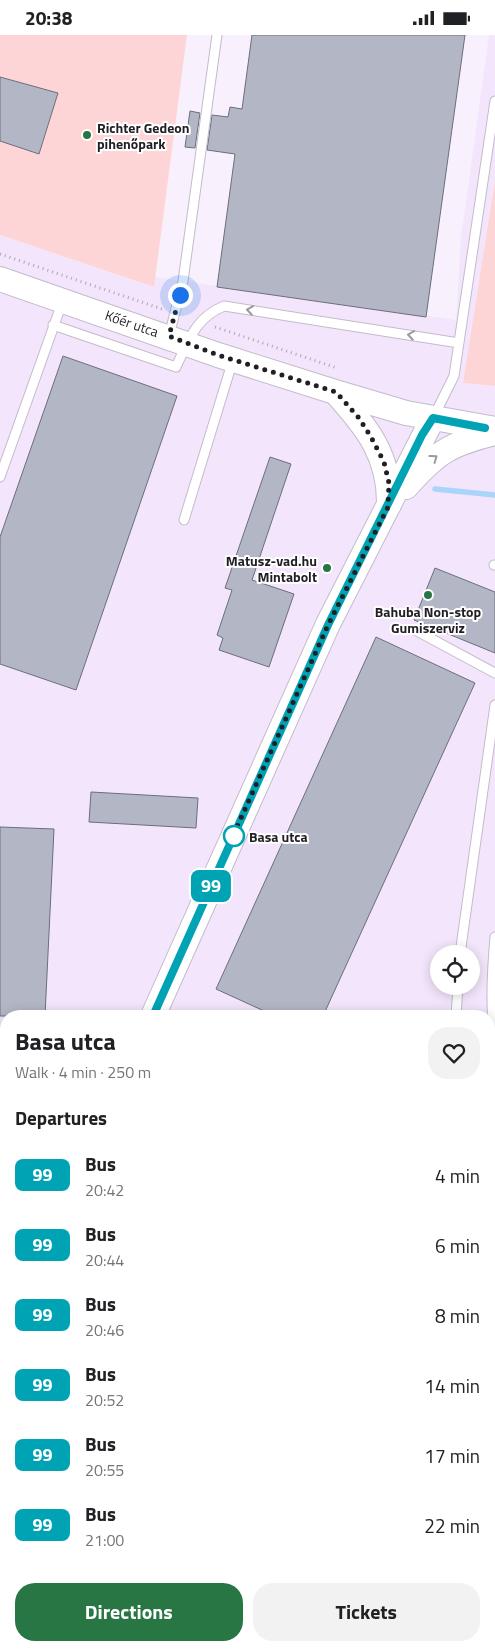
<!DOCTYPE html>
<html lang="en">
<head>
<meta charset="utf-8">
<style>
  body { margin:0; font-family:"Titillium Web",sans-serif; background:#f2f2f2; color:#202124; height:100vh; display:flex; flex-direction:column; font-size:19px; white-space:nowrap }
  * { box-sizing:border-box; margin:0 }
  p { font-size:16px; color:#757577 }
  .icon { flex:none; width:28px; height:28px; fill:none; stroke:currentColor; stroke-width:2; stroke-linecap:round; stroke-linejoin:round }
  .map { position:relative; flex:1; overflow:hidden }
  .drawer { position:absolute; left:0px; top:975px; width:495px; height:641px; display:flex; flex-direction:column; background:#fff; border-radius:20px 20px 0 0; box-shadow:0 2px 12px #0003 }
  .drawer>* { flex:none }
  .badge { padding:0 10px; border-radius:8px; font-size:18px; line-height:32px }
  .tools { position:absolute; left:430px; top:910px; display:grid; gap:10px }
  .tools a { display:grid; place-items:center; width:50px; height:50px; border-radius:50%; background:#fff; box-shadow:0 2px 12px #0003; font-size:25px }
  .you { position:absolute; width:25px; height:25px; margin:-12px; border:4px solid #fff; border-radius:50%; background:#1a73e8; box-shadow:0 0 0 8px #1a73e833 }
  .map>.badge { position:absolute; translate:-50% -50%; box-shadow:0 0 0 2px #fff }
  h2 { padding:0 15px; font-size:19px; line-height:45px }
  .round { display:grid; place-items:center; flex:none; width:52px; height:52px; border-radius:20px; background:#f2f2f2 }
  .headline { display:flex; align-items:center; justify-content:space-between; height:85px; padding:0 15px }
  h1 { font-size:24px; font-weight:700; line-height:38px }
  .action { display:flex; gap:10px; margin-top:auto; padding:10px 15px }
  .action a { flex:1; height:58px; border-radius:20px; background:#297645; color:#fff; font-size:20px; font-weight:700; line-height:58px; text-align:center }
  .action a+a { background:#f2f2f2; color:#202124 }
  ul { padding:0; list-style:none }
  li { display:flex; align-items:center; gap:15px; height:70px; padding:0 15px }
  li div { flex:1 }
  li b { display:block; font-size:19px }
  li em { font-style:normal }
  li .badge { min-width:55px; font-weight:700; text-align:center }
  .status { display:flex; justify-content:space-between; align-items:center; height:35px; padding:0 25px; background:#fff; direction:ltr }
  .status svg { height:14px; fill:currentColor }
  .map>svg:first-child { display:block }
</style>
</head>
<body>
<div class="status"><b>20:38</b><svg viewBox="0 0 49 12"><path d="M0 12V9h3v3zM5 12V6h3v6zM10 12V3h3v9zM15 12V0h3v12zM26 1h20v11H26zM47 4h2v5h-2z"/></svg></div>
<div class="map">
<svg width="495" height="1616" viewBox="0 0 495 1616">
  <rect width="100%" height="100%" fill="#f8f1fd"/>
  <path fill="#f3e6fc" fill-rule="evenodd" d="M 489,0 L 495,0 L 495,145 L 463,348 L 495,351 L 495,1616 L 0,1616 L 0,200 L 153,252 L 155,242 L 456,285 L 461,203 ZM 439,919 L 471,919 L 471,951 L 439,951 ZM 6,981 L 489,981 L 489,1610 L 6,1610 Z"/>
  <path fill="#fed5d7" d="M 0,0 L 187,0 L 154,252 L 0,200 Z
    M 495,145 L 495,351 L 463,348 Z"/>
  <g fill="none" stroke-linecap="round" stroke-linejoin="round">
    <path stroke="#abd4fa" stroke-width="5.5" d="M 435,454 L 495,460"/>
  </g>
  <path fill="#b3b6c5" stroke="#6c6e7c" d="M 252,0 L 465,0 L 426,282 L 217,252 L 235,119 L 207,115 L 212,80 L 228,82 L 230,72 L 242,74 Z
    M 0,42 L 58,58 L 39,119 L 0,106 Z
    M 190,76 L 200,78 L 195,113 L 185,112 Z
    M 63,321 L 177,361 L 76,655 L 0,629 L 0,502 Z
    M 270,422 L 291,429 L 252,545 L 294,559 L 269,632 L 219,615 L 223,603 L 217,600 L 232,555 L 225,553 Z
    M 435,533 L 495,557 L 495,618 L 414,585 Z
    M 376,602 L 475,648 L 323,981 L 275,981 L 216,954 Z
    M 91,757 L 198,763 L 196,793 L 89,787 Z
    M 0,792 L 54,794 L 45,981 L 0,981 Z"/>
  <g fill="none" stroke-linecap="round" stroke-linejoin="round">
    <g stroke="#c3bbca" stroke-width="11">
      <path id="lane" d="M 53,290 L 176,332 C 189,305 195,283 224,271 L 459,308
        M 169,301 L 183,246 L 217,0
        M 434,381 L 454,341 L 495,66
        M 0,442 L 62,268
        M 184,485 L 233,325
        M 494,530 L 495,530
        M 415,595 L 495,638
        M 495,902 C 492,937 490,971 495,1007
        M 460,919 L 495,670
        M 456,981 L 458,951
        M 491,1167 L 495,1123
        M 212,1610 L 261,1616
        M 314,1616 L 314,1610
        M 405,1616 L 406,1610"/>
    </g>
    <g stroke="#c3bbca" stroke-width="19">
      <path id="street" d="M 0,1131 L 6,1132
        M 489,1167 L 495,1168
        M 489,1508 L 495,1459
        M 474,1616 L 475,1610"/>
    </g>
    <g stroke="#c3bbca" stroke-width="26">
      <path id="secondary" d="M 0,244 L 218,320 L 335,357 L 406,378 L 495,394
        M 335,357 C 367,392 390,421 389,470
        M 406,452 C 437,417 450,409 495,398
        M 153,981 L 328,589 L 433,383
        M 0,1310 L 6,1298"/>
    </g>
    <path stroke="#aca7b0" stroke-width="3" stroke-dasharray="1 4" stroke-linecap="butt" d="M 0,219 L 162,274
      M 215,292 L 337,333"/>
    <use href="#lane" stroke="#fff" stroke-width="9"/>
    <use href="#street" stroke="#fff" stroke-width="16"/>
    <use href="#secondary" stroke="#fff" stroke-width="24"/>
  </g>
  <defs><path id="oneway-chevron" d="M-2-3.5L2.5 0L-2 3.5" fill="none" stroke-width="1.6" stroke-linecap="round" stroke-linejoin="round" transform="scale(1.25)"/></defs>
  <g stroke="#9c9a9c">
    <use href="#oneway-chevron" transform="translate(250 275) rotate(-171)"/>
    <use href="#oneway-chevron" transform="translate(411 300) rotate(-171)"/>
    <use href="#oneway-chevron" transform="translate(434 423) rotate(-36)"/>
  </g>
  <g fill="none" stroke-linecap="round" stroke-linejoin="round">
    <g stroke="#fff" stroke-width="11">
      <path id="line" d="M 153,981 L 328,590 L 422,400 L 433,383 L 485,393"/>
    </g>
    <use href="#line" stroke="#00a3b4" stroke-width="8"/>
    <path stroke="#221f24" stroke-width="5" stroke-dasharray="0 9" d="M 180,260 L 169,301 L 218,320 L 336,357 L 359,383 L 371,402 L 384,427 L 389,448 L 388,472 L 328,590 L 232,803 L 234,801"/>
  </g>
  <g fill="#297645" stroke="#fff" stroke-width="2">
    <circle cx="87" cy="100" r="5"/>
    <circle cx="327" cy="533" r="5"/>
    <circle cx="428" cy="560" r="5"/>
  </g>
  <circle fill="#fff" stroke="#00a3b4" stroke-width="2.5" cx="234" cy="801" r="10"/>
  <g text-anchor="middle" dominant-baseline="central" stroke-width="4" stroke-linejoin="round" paint-order="stroke">
    <g font-size="14" font-weight="bold" fill="#221f24" stroke="#fff" text-anchor="start">
      <text x="97" y="92">Richter Gedeon<tspan x="97" dy="16">pihenőpark</tspan></text>
      <text x="317" y="525" text-anchor="end">Matusz-vad.hu<tspan x="317" dy="16">Mintabolt</tspan></text>
      <text x="428" y="576" text-anchor="middle">Bahuba Non-stop<tspan x="428" dy="16">Gumiszerviz</tspan></text>
    </g>
    <g font-size="14" fill="#221f24" stroke="#fff">
      <text transform="translate(132 288) rotate(19)">Kőér utca</text>
    </g>
    <g font-size="14" font-weight="bold" fill="#221f24" stroke="#fff" text-anchor="start">
      <text x="249" y="801">Basa utca</text>
    </g>
  </g>
</svg>
<div class="tools">
<a><svg class="icon" aria-label="locate" viewBox="0 0 24 24"><circle cx="12" cy="12" r="6"/><path d="M12 2v4M12 18v4M2 12h4M18 12h4"/></svg></a>
</div>
<div class="you" style="left:180px;top:260px"></div>
<b class="badge" style="left:211px;top:851px;background:#00a3b4;color:#fff">99</b>
<section class="drawer">
<div class="headline"><div><h1>Basa utca</h1><p>Walk · 4 min · 250 m</p></div><a class="round"><svg class="icon" aria-label="heart" viewBox="0 0 24 24"><path d="M12 20l-8-8c-3-5 5-10 8-4 3-6 11-1 8 4z"/></svg></a></div>
<h2>Departures</h2>
<ul>
<li><span class="badge" style="background:#00a3b4;color:#fff">99</span><div><b>Bus</b><p>20:42</p></div><em>4 min</em></li>
<li><span class="badge" style="background:#00a3b4;color:#fff">99</span><div><b>Bus</b><p>20:44</p></div><em>6 min</em></li>
<li><span class="badge" style="background:#00a3b4;color:#fff">99</span><div><b>Bus</b><p>20:46</p></div><em>8 min</em></li>
<li><span class="badge" style="background:#00a3b4;color:#fff">99</span><div><b>Bus</b><p>20:52</p></div><em>14 min</em></li>
<li><span class="badge" style="background:#00a3b4;color:#fff">99</span><div><b>Bus</b><p>20:55</p></div><em>17 min</em></li>
<li><span class="badge" style="background:#00a3b4;color:#fff">99</span><div><b>Bus</b><p>21:00</p></div><em>22 min</em></li>
</ul>
<div class="action"><a>Directions</a><a>Tickets</a></div>
</section>
</div>
</body>
</html>
